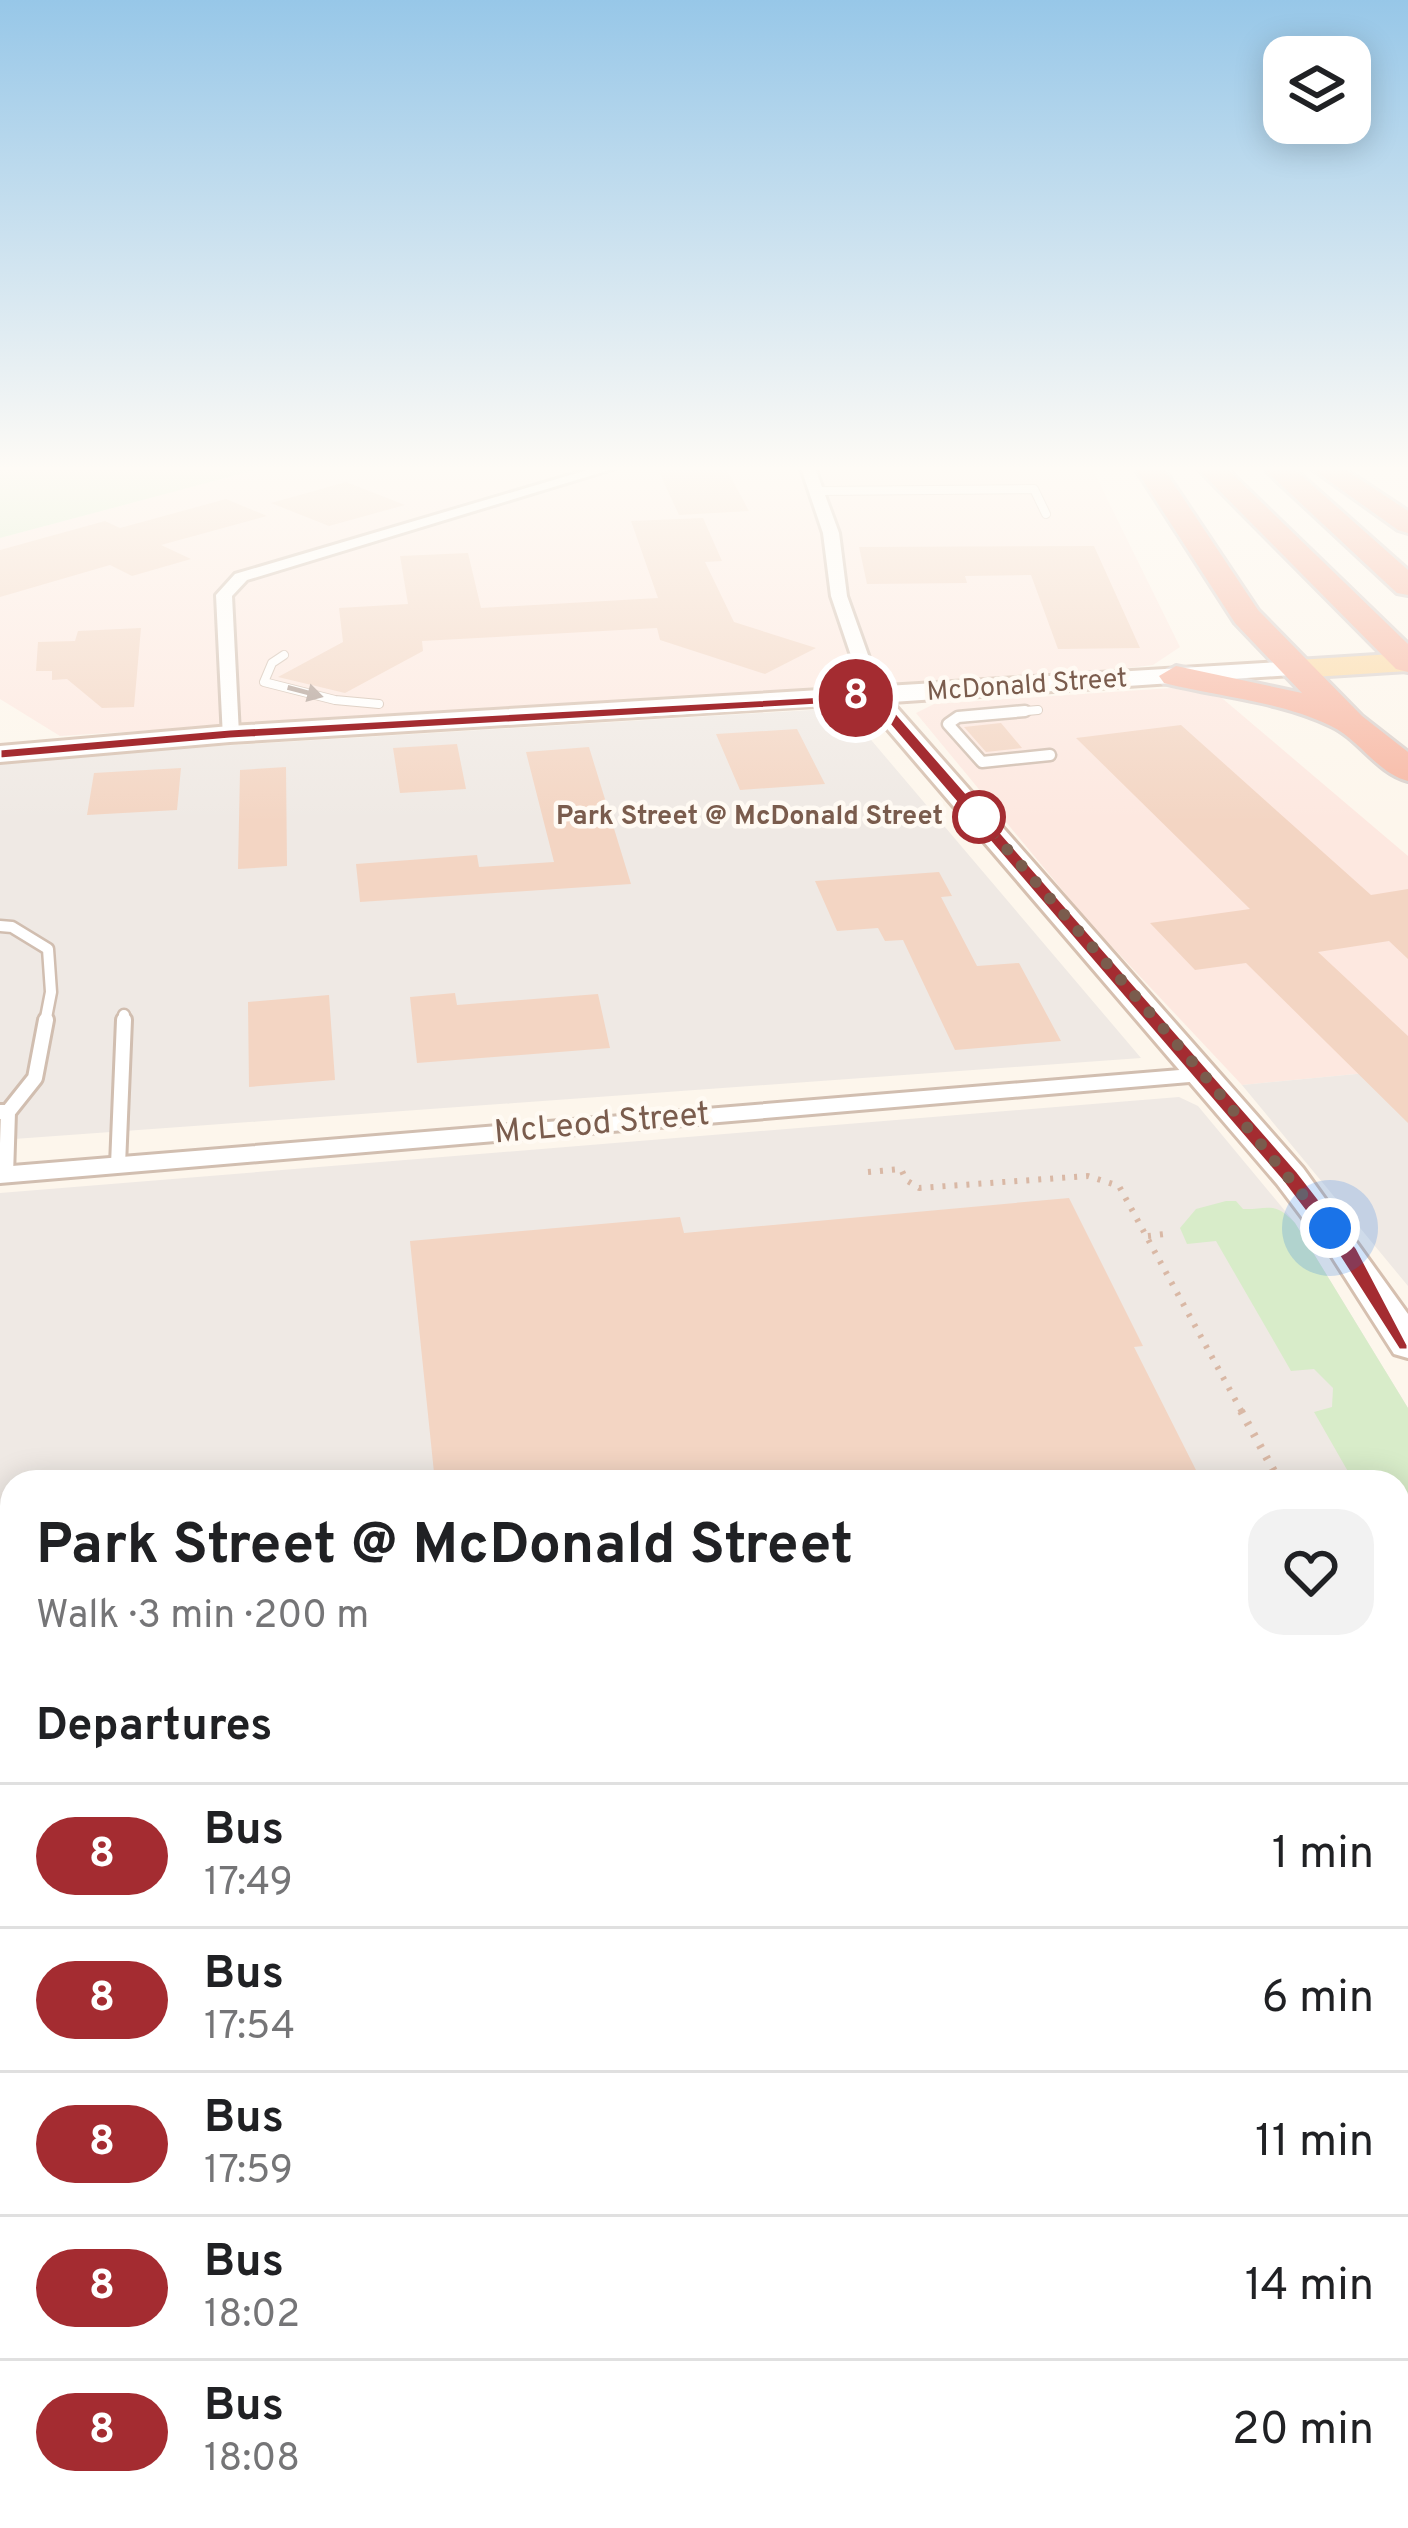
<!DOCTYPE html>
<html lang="en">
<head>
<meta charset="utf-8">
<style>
  body { margin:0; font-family:Overpass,sans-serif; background:#f2f2f2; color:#202124; height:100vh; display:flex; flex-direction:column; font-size:45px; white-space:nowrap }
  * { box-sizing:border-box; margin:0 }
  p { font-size:39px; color:#757577 }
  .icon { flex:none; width:66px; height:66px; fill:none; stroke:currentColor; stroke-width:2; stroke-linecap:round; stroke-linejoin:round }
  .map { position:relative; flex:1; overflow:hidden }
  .panel { position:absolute; left:0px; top:1470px; width:1410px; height:1059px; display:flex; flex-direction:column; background:#fff; border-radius:36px 36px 0 0; box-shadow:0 6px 30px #0003 }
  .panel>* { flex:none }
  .badge { padding:0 24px; border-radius:39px; font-size:42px; line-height:78px }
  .tools { position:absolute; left:1263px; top:36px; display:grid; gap:24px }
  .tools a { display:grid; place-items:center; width:108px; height:108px; border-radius:24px; background:#fff; box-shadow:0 6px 30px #0003; font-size:60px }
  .you { position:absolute; width:60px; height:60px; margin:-30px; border:9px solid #fff; border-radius:50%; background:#1a73e8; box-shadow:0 0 0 18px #1a73e833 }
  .map>.badge { position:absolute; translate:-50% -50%; box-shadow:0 0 0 6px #fff }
  h2 { padding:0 36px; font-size:45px; line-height:108px }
  .round { display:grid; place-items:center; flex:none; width:126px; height:126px; border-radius:36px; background:#f2f2f2 }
  .overview { display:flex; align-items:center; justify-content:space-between; height:204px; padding:0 36px }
  h1 { font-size:57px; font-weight:700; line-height:90px }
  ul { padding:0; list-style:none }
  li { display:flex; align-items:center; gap:36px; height:144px; padding:0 36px; border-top:3px solid #e0e0e0 }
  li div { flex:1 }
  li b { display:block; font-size:45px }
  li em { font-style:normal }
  li .badge { min-width:132px; font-weight:700; text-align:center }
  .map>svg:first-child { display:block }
</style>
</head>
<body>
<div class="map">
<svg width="1408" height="2528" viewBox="0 0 1408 2528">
  <rect width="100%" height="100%" fill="#fdf6ec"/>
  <path fill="#fde8e0" d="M 263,468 L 1092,468 L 1180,647 L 1153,665 L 1111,670 L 60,736 L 0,699 L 0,538 Z
    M 1171,688 L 1216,693 L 1408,856 L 1408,1069 L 1242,1085 L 1087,920 L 916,713 L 934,704 Z"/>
  <path fill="#efe9e4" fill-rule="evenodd" d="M 844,708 L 1141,1058 L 0,1140 L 0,764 L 168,749 Z
    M 1408,1069 L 1408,1286 L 1242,1085 Z
    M 1179,1097 L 1198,1106 L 1295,1223 L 1408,1408 L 1408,2528 L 0,2528 L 0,1193 ZM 12,1482 L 1398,1482 L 1398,2517 L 12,2517 Z"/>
  <path fill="#d8ecc9" d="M 0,468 L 263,468 L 0,538 Z
    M 1226,1201 L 1236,1201 L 1243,1209 C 1266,1210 1274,1200 1295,1223 L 1408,1408 L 1408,1609 L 1398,1604 L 1398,1575 L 1407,1573 L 1398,1557 L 1398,1482 L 1354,1482 L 1314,1412 L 1332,1407 L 1333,1388 L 1314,1369 L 1291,1371 L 1216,1241 L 1187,1244 L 1180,1228 L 1196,1209 Z"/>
  <path fill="#f3d5c3" d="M 726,468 L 749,511 L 679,515 L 658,470 Z
    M 346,482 L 405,505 L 329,526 L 271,503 Z
    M 226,499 L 267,516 L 161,545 L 191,559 L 132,576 L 110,565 L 0,597 L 0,550 L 105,521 L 120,528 Z
    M 703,518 L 722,561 L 705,562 L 734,622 L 816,648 L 765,674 L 660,640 L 657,628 L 422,641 L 423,651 L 345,693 L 278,677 L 343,642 L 339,608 L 408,604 L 400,556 L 468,553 L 481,608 L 658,598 L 631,521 Z
    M 1094,546 L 1140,648 L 1058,649 L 1031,575 L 965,576 L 967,583 L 867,584 L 859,547 Z
    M 141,628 L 134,707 L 102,708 L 67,679 L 52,680 L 52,671 L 36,671 L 38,642 L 75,641 L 78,631 Z
    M 1001,723 L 1022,748 L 986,752 L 964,727 Z
    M 1181,725 L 1371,895 L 1408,889 L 1408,959 L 1389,941 L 1318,952 L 1408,1036 L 1408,1123 L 1246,963 L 1195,970 L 1150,923 L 1250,909 L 1076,738 Z
    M 797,729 L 825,784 L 740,790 L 716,734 Z
    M 457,744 L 466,789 L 400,793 L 393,748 Z
    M 589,747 L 631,884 L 360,902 L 356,864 L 477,855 L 479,867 L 554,862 L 526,752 Z
    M 286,767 L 287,866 L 238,869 L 240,770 Z
    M 181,768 L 177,810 L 87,815 L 94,773 Z
    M 939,872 L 952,896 L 941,897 L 977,966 L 1019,963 L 1061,1041 L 955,1050 L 903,940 L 885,941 L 878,928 L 837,931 L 815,881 Z
    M 455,993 L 457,1005 L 598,994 L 610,1048 L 417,1063 L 410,997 Z
    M 329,995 L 335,1080 L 249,1087 L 248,1002 Z
    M 1069,1198 L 1143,1346 L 1134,1347 L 1202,1482 L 435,1482 L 410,1241 L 680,1217 L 684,1233 Z"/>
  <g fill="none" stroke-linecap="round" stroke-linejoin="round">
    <g stroke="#d1beb0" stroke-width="10">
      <path id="lane-far2" d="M 819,491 L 1034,489 L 1046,514
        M 284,655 L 272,663 L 264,682 L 335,700 L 379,704
        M 991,714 L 1038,710"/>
    </g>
    <g stroke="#d1beb0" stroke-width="15">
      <path id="lane-far1" d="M 1025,711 L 958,717 L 948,724 L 982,762 L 1050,755
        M 0,926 L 12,927 L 48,949 L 51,992 L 45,1023
        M 124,1023 L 124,1015"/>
    </g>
    <g stroke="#d1beb0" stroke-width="20">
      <path id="lane" d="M 0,1112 L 8,1112 L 6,1175
        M 8,1112 L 35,1078 L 46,1020
        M 118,1165 L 124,1020"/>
    </g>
    <g stroke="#d1beb0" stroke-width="6">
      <path id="street" d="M 594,468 L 616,468 L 247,580 L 232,596 L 239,734 L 223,738 L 216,595 L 235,574 Z
        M 801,468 L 815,468 L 839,533 L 847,596 L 883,697 L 880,701 L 865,697 L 831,596 L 823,533 Z
        M 1204,1068 L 1216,1075 L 1213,1080 L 0,1183 L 0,1167 Z"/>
    </g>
    <g stroke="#d6c0b0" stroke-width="6">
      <path id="secondary" d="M 1297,661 L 1310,669 L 1306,674 L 892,702 L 1303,1168 L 1408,1314 L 1408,1358 L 1394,1354 L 1332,1257 L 1277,1184 L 865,703 L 230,742 L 0,762 L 0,746 L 230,726 Z"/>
    </g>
    <g stroke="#dad1cd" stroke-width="6">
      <path id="primary" d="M 1408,653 L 1408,671 L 1297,678 L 1282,669 L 1297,660 Z"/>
    </g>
    <g stroke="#dad1cd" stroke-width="6">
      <path id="highway" d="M 1135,468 L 1163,468 L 1258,610 L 1362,716 L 1408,752 L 1408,781 C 1377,773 1359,739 1331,726 C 1279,701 1220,697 1164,683 L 1159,676 L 1176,666 L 1302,693 L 1235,623 Z
        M 1197,468 L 1226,468 L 1408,644 L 1408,672 L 1396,669 Z
        M 1263,468 L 1293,468 L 1408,570 L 1408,595 L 1397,593 Z
        M 1311,468 L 1343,468 L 1408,511 L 1408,533 L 1398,530 Z"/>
    </g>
    <path stroke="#d9b8a5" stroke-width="6" stroke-dasharray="3 9" stroke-linecap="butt" d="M 868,1172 L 901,1169 L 906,1180 L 919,1188 L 1088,1176 L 1119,1186 L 1243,1414
      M 1148,1236 L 1165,1234"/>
    <path stroke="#d9b8a5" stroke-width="8" stroke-dasharray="3 10" stroke-linecap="butt" d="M 1241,1411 L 1280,1482"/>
    <use href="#lane-far2" stroke="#fff" stroke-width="8"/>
    <use href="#lane-far1" stroke="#fff" stroke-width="10"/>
    <use href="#lane" stroke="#fff" stroke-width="14"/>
    <use href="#street" fill="#fff" fill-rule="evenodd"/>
    <use href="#secondary" fill="#fff" fill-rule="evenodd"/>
    <use href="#primary" fill="#fbd9a5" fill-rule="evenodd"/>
    <use href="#highway" fill="#f7b7a3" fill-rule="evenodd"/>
  </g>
  <defs><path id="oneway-solid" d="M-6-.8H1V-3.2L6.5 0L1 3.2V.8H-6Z" transform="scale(3)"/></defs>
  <use fill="#af9d94" href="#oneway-solid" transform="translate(305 692) rotate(15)"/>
  <linearGradient id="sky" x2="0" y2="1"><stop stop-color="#97c7e8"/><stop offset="0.57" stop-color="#fefbf6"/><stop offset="1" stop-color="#fefbf6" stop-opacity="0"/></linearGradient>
  <rect width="1408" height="822" fill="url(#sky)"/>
  <path fill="#a42c31" stroke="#fff" stroke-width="3" d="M 879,693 L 1298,1172 L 1357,1248 L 1408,1345 L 1408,1350 L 1399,1350 L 1339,1256 L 1282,1181 L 870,702 L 230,739 L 0,759 L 0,749 L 230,729 Z"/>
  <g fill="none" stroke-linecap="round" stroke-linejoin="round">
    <path stroke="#7a5c4d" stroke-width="12" stroke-dasharray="0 21.6" d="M 979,817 L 1204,1075 L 1330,1228"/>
  </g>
  <circle fill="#fff" stroke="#a42c31" stroke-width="6" cx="979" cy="817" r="24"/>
  <g text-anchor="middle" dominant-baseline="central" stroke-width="9" stroke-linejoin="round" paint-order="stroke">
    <g font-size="27" fill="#7a5c4d" stroke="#fffaf3">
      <text transform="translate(1027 686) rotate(-4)">McDonald Street</text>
    </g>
    <g font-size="27" font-weight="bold" fill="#7a5c4d" stroke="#fffaf3" text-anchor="end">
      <text x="943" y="817">Park Street @ McDonald Street</text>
    </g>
    <g font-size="33" fill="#7a5c4d" stroke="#fffaf3">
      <text transform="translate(602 1125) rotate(-5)">McLeod Street</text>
    </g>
  </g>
</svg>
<div class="tools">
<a><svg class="icon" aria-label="layers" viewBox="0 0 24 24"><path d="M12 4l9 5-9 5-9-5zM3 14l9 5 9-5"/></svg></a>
</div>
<div class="you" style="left:1330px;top:1228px"></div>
<b class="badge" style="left:856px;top:698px;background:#a42c31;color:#fff">8</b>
<section class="panel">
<div class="overview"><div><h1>Park Street @ McDonald Street</h1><p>Walk · 3 min · 200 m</p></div><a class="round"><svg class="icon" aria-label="heart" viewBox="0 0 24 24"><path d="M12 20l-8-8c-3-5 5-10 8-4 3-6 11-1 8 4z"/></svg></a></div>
<h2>Departures</h2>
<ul>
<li><span class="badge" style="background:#a42c31;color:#fff">8</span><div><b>Bus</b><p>17:49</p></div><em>1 min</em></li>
<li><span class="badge" style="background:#a42c31;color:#fff">8</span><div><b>Bus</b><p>17:54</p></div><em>6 min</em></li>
<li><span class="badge" style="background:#a42c31;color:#fff">8</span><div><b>Bus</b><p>17:59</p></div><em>11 min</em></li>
<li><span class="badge" style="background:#a42c31;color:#fff">8</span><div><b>Bus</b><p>18:02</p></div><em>14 min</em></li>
<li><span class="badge" style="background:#a42c31;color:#fff">8</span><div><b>Bus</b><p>18:08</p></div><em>20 min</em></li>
</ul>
</section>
</div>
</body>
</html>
